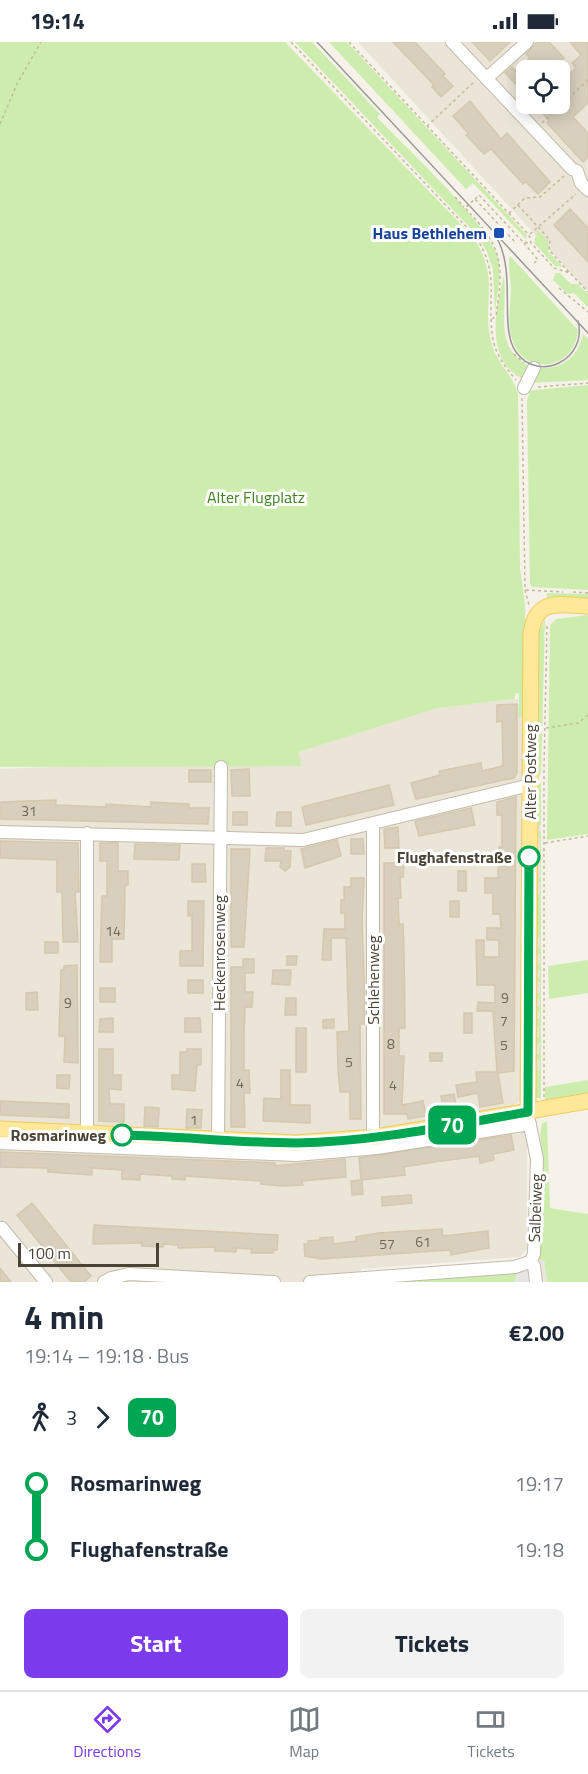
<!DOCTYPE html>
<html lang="en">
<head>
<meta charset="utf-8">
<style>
  body { margin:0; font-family:"Titillium Web",sans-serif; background:#f2f2f3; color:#1f2937; height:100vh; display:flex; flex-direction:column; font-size:22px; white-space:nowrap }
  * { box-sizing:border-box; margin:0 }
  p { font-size:20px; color:#747a83 }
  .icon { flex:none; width:33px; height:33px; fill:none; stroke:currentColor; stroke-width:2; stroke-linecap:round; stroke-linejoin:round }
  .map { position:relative; height:1240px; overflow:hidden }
  .drawer { display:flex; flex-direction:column; background:#fff; flex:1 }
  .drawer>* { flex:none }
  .badge { padding:0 12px; border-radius:9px; font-size:21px; line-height:39px }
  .buttons { position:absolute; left:516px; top:18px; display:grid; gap:12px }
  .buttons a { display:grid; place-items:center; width:54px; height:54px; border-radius:9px; background:#fff; box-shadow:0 3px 15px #0003; font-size:30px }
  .scale { position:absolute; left:18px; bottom:15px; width:141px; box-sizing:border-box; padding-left:6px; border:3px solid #4a4436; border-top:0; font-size:16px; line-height:21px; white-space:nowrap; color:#4a4436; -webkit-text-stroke:4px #fff; paint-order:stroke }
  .map>.badge { position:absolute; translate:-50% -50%; box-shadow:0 0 0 3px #fff }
  .legs { display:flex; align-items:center; gap:9px; height:66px; padding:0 24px; font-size:20px }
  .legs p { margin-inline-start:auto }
  .headline { display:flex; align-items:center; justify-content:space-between; height:102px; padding:0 24px }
  h1 { font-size:33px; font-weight:700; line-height:45px }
  .action { display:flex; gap:12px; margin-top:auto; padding:12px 24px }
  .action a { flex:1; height:69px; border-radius:9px; background:#7c3aed; color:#fff; font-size:24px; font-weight:700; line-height:69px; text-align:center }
  .action a+a { background:#f2f2f3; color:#1f2937 }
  ul { padding:0 24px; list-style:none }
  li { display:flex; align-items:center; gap:21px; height:66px; font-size:22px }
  li i { display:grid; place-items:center; width:9px; height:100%; margin:0 8px; background:currentColor }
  li i::after { content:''; width:15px; height:15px; margin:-8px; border:4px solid; border-radius:50%; background:#fff }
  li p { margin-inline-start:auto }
  li:first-child i { background:linear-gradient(#0000 50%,currentColor 0) }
  li:last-child i { background:linear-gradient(currentColor 50%,#0000 0) }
  .status { display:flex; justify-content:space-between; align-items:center; height:42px; padding:0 30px; background:#fff; direction:ltr }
  .status svg { height:16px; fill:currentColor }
  .tab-bar { display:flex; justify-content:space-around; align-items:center; height:84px; border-top:2px solid #e0e1e3; background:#fff; font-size:16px; color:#747a83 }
  .tab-bar a { display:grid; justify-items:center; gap:3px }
  .tab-bar .selected { color:#7c3aed }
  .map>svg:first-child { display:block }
</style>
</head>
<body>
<div class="status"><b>19:14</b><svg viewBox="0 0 49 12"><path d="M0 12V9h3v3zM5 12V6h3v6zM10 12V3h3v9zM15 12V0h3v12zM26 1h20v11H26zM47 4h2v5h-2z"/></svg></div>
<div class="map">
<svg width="588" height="1240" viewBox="0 0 588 1240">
  <rect width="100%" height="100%" fill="#f6f2e9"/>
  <path fill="#eae5d6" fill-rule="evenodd" d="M 358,0 L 588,0 L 588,250 ZM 526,28 L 560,28 L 560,62 L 526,62 Z
    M 518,657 L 518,675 L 525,675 L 520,1058 L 512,1065 L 381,1086 L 289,1094 L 0,1081 L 0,727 L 261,717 L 438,665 Z
    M 527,1087 L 527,1207 L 520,1215 L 361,1227 L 361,1240 L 0,1240 L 0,1107 L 303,1119 L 377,1112 Z"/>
  <path fill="#cdedae" d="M 0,0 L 285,0 L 473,195 C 502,239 480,261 492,303 C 497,321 513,333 518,352 L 520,525 L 525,563 L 525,675 L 518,675 L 519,651 L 515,652 L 515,657 L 437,666 L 298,710 L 301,724 L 0,725 Z
    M 295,0 L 312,0 L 380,72 L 377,75 C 405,105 489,182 498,216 C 502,234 497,253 495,271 L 493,227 L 486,208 L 475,191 Z
    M 329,0 L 347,0 L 527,193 L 526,197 L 473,141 L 466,147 Z
    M 537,188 L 548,198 L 548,209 L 563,225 L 555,224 L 534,201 Z
    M 510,214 L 578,288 C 575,328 524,336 512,297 C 507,282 511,262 511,246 C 511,236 507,222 510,214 Z
    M 555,231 L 560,231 L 571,242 L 578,242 L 588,252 L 588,265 L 574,251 L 568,252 L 553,238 Z
    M 504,234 C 508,270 492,304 529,324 L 525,338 C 484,320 495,268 504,234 Z
    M 583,292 L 588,297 L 588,338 L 532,341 L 540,326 C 563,327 578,315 583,292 Z
    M 588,343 L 588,548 L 532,545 L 530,542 L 527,359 L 530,349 L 534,348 Z
    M 547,551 L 588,552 L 588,558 L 547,556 Z
    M 588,573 L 588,792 L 547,798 L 550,583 L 556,577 Z
    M 545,577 L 541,732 L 535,736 L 535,599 Z
    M 541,741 L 541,1057 L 535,1055 L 532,978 L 539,977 L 540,971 L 532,970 L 539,957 L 532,958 L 532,951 L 540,951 L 540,941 L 532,940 L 532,922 L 540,922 L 540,913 L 532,912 L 532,906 L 540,905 L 540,896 L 532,895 L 533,853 L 540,852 L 540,841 L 533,840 L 534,795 L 540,783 L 537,783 L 533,745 Z
    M 588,918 L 588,951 L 549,957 L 548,924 Z
    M 588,1038 L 588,1055 L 545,1058 L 545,1045 Z
    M 547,1080 L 550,1166 L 588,1172 L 588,1240 L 547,1240 L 544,1219 L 538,1218 L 542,1109 L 540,1093 L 542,1081 Z
    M 517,1229 L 515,1240 L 373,1240 Z"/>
  <path fill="#e7e5e1" d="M 541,783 L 541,790 L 534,791 L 534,795 L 540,795 L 540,808 L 534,809 L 534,813 L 540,813 L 540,836 L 533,836 L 533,840 L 540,840 L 540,852 L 533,853 L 533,895 L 540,895 L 540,906 L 532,906 L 532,912 L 540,912 L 540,922 L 532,922 L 532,928 L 540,928 L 540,935 L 532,935 L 532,940 L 540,940 L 540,951 L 532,951 L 532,958 L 540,957 L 540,964 L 532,965 L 532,970 L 540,970 L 539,977 L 532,978 L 532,985 L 539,984 L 539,995 L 532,996 L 532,1002 L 540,1001 L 539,1012 L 532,1013 L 532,1018 L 540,1018 L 539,1029 L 528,1029 L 529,784 Z
    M 538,1218 L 544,1218 L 547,1240 L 515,1240 L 517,1229 L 535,1223 Z"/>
  <path fill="#d8cfbd" stroke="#d4c8af" stroke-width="1.5" d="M 393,0 L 415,0 L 445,32 L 443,34 L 453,44 L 441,55 L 432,45 L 434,43 Z
    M 472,0 L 510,0 L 490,19 Z
    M 537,0 L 549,0 L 564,16 L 552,28 L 526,28 L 526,53 L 505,31 L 512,25 L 516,29 L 530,16 L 526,12 Z
    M 570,0 L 588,0 L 588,61 L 573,75 L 588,91 L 588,115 L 583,120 L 547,81 L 549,78 L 537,65 L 541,62 L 560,62 L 560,32 L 564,37 L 576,26 L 572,21 L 581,13 Z
    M 470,59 L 501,97 L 507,91 L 550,140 L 538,152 L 526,140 L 523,142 L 491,107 L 484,112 L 466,93 L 468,91 L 453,74 Z
    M 570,167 L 588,186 L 588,220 L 554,183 Z
    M 517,662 L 517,731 L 514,736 L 416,757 L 411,741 L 440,733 L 439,729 L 481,721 L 482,729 L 503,724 L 502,679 L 497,680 L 497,663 Z
    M 249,727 L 250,754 L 232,754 L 231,728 Z
    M 189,728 L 211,728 L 211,740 L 189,740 Z
    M 389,743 L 394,763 L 306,783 L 302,765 Z
    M 516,755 L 514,1029 L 498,1031 L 503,1061 L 480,1065 L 478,1051 L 458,1055 L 456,1043 L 477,1040 L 476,1030 L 497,1030 L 493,969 L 477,969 L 478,960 L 495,961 L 495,943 L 477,943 L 476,898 L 484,898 L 484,915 L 499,915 L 499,898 L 487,898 L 487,886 L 501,886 L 500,872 L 493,872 L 493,851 L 485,851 L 485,836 L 498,836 L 499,805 L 502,805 L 502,773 L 497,773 L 497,760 Z
    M 56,758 L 56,763 L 106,765 L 106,762 L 151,765 L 151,760 L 189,762 L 189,766 L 209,766 L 208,782 L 1,777 L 1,760 Z
    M 471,766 L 475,783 L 419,794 L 415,779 Z
    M 233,770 L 247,770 L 247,783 L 233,783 Z
    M 277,770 L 291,770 L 291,784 L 276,784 Z
    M 398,785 L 399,806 L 385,806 L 384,787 Z
    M 351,797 L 363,797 L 364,812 L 351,812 Z
    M 337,798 L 341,814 L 305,826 L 301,807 Z
    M 0,799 L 78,801 L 79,850 L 75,850 L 78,900 L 63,900 L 62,850 L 57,850 L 57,818 L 0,816 Z
    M 100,801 L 118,801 L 118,829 L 128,829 L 128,843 L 125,843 L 124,897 L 112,897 L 112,920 L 100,920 L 102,854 L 107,854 L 107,819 L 100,819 Z
    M 135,802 L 180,803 L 179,818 L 134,817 Z
    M 266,806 L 284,806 L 284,809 L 291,809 L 290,825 L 285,829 L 280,825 L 281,819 L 265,819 Z
    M 231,807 L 250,807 L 244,905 L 231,905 Z
    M 384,821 L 404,821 L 403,835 L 400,835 L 401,856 L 398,856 L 399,883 L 403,882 L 404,909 L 405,986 L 399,986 L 399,1014 L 404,1014 L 402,1063 L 423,1059 L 426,1074 L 408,1077 L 407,1072 L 384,1072 Z
    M 192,822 L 205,822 L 206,840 L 192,840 Z
    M 458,829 L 466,829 L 466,849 L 458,849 Z
    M 351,836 L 364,836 L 362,879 L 365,962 L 364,982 L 360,982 L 361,1077 L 350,1077 L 350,1050 L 340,1050 L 338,1027 L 337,990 L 349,989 L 346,896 L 331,896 L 331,918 L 322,918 L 324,887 L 345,887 L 345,871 L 341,871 L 341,858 L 344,858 L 344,845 L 351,845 Z
    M 188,859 L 204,859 L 203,924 L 180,924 L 180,909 L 192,909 L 192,873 L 188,874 Z
    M 450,859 L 459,859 L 459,875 L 450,875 Z
    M 45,900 L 58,900 L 58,911 L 45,911 Z
    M 287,914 L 297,914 L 296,923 L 287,923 Z
    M 243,917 L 254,917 L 254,931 L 245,931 L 245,950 L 253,950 L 252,965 L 245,965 L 244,992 L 244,1029 L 249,1028 L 250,1051 L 244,1051 L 245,1085 L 231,1085 L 231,925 L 243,925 Z
    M 77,923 L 78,1021 L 64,1020 L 65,994 L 59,994 L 61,928 L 64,928 L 64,924 Z
    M 273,928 L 291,928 L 290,943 L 272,942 Z
    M 188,938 L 203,938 L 203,951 L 188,951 Z
    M 100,946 L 115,946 L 115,960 L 100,960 Z
    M 37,950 L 38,968 L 26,968 L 26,951 Z
    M 286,956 L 296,956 L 296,973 L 285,973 Z
    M 464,971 L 472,971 L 472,991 L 464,991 Z
    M 113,976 L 113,990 L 99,990 L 100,977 Z
    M 185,976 L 200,976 L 201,990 L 185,990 Z
    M 334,977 L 334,986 L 323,986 L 323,978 Z
    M 296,986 L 306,986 L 306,1030 L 296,1030 Z
    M 99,1007 L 113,1007 L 113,1033 L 121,1033 L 121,1048 L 109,1047 L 110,1062 L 124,1062 L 124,1080 L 99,1079 Z
    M 187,1007 L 201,1007 L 201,1023 L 197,1023 L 195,1049 L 172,1047 L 172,1033 L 180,1033 L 180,1010 L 187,1010 Z
    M 430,1011 L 442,1011 L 442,1019 L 430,1019 Z
    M 281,1028 L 290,1028 L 290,1063 L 310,1063 L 310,1081 L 263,1079 L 264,1056 L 281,1057 Z
    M 57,1033 L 70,1033 L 69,1047 L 57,1046 Z
    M 454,1052 L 457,1069 L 444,1071 L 441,1054 Z
    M 0,1059 L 69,1062 L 69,1076 L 0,1073 Z
    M 145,1065 L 159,1066 L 158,1085 L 144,1084 Z
    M 187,1067 L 202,1068 L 201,1086 L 186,1086 Z
    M 511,1093 L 514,1108 L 493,1112 L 494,1118 L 480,1121 L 479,1114 L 434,1120 L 404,1125 L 405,1133 L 361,1138 L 359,1116 Z
    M 0,1110 L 253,1120 L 275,1121 L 275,1124 L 345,1117 L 346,1135 L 302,1139 L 303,1143 L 283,1144 L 261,1142 L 261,1139 L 185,1134 L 185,1138 L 172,1137 L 172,1134 L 140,1132 L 140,1138 L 122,1137 L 122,1128 L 92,1126 L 92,1133 L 48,1130 L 48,1126 L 0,1125 Z
    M 362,1138 L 363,1152 L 352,1153 L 351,1139 Z
    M 411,1153 L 412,1161 L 382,1164 L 382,1155 Z
    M 32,1161 L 91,1234 L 84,1240 L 71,1240 L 17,1173 Z
    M 94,1183 L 278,1193 L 277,1208 L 273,1208 L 273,1211 L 251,1211 L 252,1207 L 236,1206 L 236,1210 L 215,1209 L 215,1205 L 178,1206 L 178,1203 L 163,1202 L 163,1205 L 142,1204 L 142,1201 L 93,1202 Z
    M 442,1187 L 443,1194 L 488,1189 L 489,1206 L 451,1213 L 450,1208 L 321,1217 L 305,1214 L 304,1202 L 308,1202 L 308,1199 L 320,1198 L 320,1196 L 333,1195 L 333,1202 L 356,1199 L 356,1195 L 378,1191 Z
    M 0,1226 L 11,1240 L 0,1240 Z"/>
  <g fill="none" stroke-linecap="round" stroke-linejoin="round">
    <g stroke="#c2bbaa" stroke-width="14">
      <path id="minor" d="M 452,0 L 572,127 L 577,129 L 581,141 L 588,148
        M 487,36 L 527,0
        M 524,346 L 534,326
        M 373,781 L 373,1095
        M 0,790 L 303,798 L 530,743
        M 87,1091 L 87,791
        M 218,1098 L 221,725
        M 0,1101 L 296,1113 L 377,1106 L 530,1082
        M 0,1187 L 2,1186 L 46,1240
        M 530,1220 L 534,1224 L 536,1240
        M 104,1240 L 111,1236 L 129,1232 L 274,1240
        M 310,1240 L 515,1225 L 530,1220 L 534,1212 L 537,1117 L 528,1074"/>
    </g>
    <g stroke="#eecc5e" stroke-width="17">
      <path id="major" d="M 528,1070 L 531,591 C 536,555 560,563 588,564
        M 0,1087 L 296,1101 L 376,1095 L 588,1059"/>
    </g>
    <path stroke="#c5b99a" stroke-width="1.5" stroke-dasharray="3 3" stroke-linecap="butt" d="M 291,0 L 476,195 C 501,235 486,256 493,298 C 496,313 506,326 516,338
      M 349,0 L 529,193 L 531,201 L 554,226 L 570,231 L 588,250
      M 542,81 L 588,38
      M 0,82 L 17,42 L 41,0
      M 427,84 L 474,40
      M 455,155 L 464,165
      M 475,157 L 479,153 L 523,200 L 530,201
      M 518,163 L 550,198 L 549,208 L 569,230
      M 509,171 L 525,156 L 540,155 L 564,134
      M 530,192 L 576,152
      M 524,201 L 538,218 L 534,221
      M 559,246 L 588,270
      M 492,277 L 496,274 C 504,220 503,206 465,166 L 475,157 L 516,201
      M 514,312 L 524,321
      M 538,345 L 588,341
      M 522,356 L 525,548 L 529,563
      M 526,548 L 563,550
      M 573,550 L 588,551
      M 546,686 L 578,681 L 588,673
      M 545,801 L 588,794
      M 544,1055 L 544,725 L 547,583"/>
    <use href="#minor" stroke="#fff" stroke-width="12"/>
    <use href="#major" stroke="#ffe898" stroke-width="15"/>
    <path stroke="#989898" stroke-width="1.5" d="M 317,0 L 588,291
      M 498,198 C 516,233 499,287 516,310 C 539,342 588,317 578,279"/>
  </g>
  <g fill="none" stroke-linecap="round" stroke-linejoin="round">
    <g stroke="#fff" stroke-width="14">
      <path id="line-1" d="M 122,1093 C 180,1094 238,1101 296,1101 C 374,1100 452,1083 528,1070 L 529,815"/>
    </g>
    <use href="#line-1" stroke="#00a651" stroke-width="9"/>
  </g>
  <rect fill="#1a4fb4" stroke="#fff" stroke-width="2" x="493" y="185" width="12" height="12" rx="3"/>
  <g fill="#fff" stroke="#00a651" stroke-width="3">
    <circle cx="529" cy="815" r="10"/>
    <circle cx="122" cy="1093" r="10"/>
  </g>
  <g text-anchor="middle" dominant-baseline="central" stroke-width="6" stroke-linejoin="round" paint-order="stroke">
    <g font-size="14" fill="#6e6758">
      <text x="29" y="768">31</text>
      <text x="113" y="888">14</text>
      <text x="505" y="955">9</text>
      <text x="68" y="960">9</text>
      <text x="504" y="978">7</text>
      <text x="391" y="1001">8</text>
      <text x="504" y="1002">5</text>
      <text x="349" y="1019">5</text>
      <text x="240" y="1040">4</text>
      <text x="393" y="1042">4</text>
      <text x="194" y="1077">1</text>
      <text x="423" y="1199">61</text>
      <text x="387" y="1201">57</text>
    </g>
    <g font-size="16" font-weight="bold" fill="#164399" stroke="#fff" text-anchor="end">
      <text x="487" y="191">Haus Bethlehem</text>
    </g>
    <g font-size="16" fill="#418223" stroke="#fff">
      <text x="256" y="455">Alter Flugplatz</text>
    </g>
    <g font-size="16" fill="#4a4436" stroke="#fff">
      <text transform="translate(530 730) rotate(-90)">Alter Postweg</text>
      <text transform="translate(219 911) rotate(-90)">Heckenrosenweg</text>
      <text transform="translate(373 938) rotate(-90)">Schlehenweg</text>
      <text transform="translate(535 1166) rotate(-88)">Salbeiweg</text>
    </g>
    <g font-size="16" font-weight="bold" fill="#4a4436" stroke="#fff" text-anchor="end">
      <text x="512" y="815">Flughafenstraße</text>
      <text x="106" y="1093">Rosmarinweg</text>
    </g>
  </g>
</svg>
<div class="buttons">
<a><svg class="icon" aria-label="locate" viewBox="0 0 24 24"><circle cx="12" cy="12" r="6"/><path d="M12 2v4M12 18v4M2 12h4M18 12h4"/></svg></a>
</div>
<div class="scale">100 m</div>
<b class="badge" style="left:452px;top:1083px;background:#00a651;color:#fff">70</b>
</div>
<section class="drawer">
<div class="headline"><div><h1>4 min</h1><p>19:14 – 19:18 · Bus</p></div><b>€2.00</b></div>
<div class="legs"><svg class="icon" aria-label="walk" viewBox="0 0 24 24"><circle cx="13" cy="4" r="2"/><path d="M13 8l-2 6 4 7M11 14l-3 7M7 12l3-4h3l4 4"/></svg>3<svg class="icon" aria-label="forward" viewBox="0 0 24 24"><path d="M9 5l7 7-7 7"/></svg><b class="badge" style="background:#00a651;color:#fff">70</b></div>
<ul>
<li><i style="color:#00a651"></i><b>Rosmarinweg</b><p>19:17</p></li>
<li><i style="color:#00a651"></i><b>Flughafenstraße</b><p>19:18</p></li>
</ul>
<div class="action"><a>Start</a><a>Tickets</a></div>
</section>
<nav class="tab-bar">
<a class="selected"><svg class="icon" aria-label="directions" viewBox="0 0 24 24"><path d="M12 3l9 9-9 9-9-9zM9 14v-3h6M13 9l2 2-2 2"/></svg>Directions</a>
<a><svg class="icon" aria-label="map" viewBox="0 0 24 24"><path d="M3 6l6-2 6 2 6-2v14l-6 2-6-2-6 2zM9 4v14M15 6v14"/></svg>Map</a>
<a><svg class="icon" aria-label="tickets" viewBox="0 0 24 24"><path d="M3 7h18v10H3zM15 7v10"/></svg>Tickets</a>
</nav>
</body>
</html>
